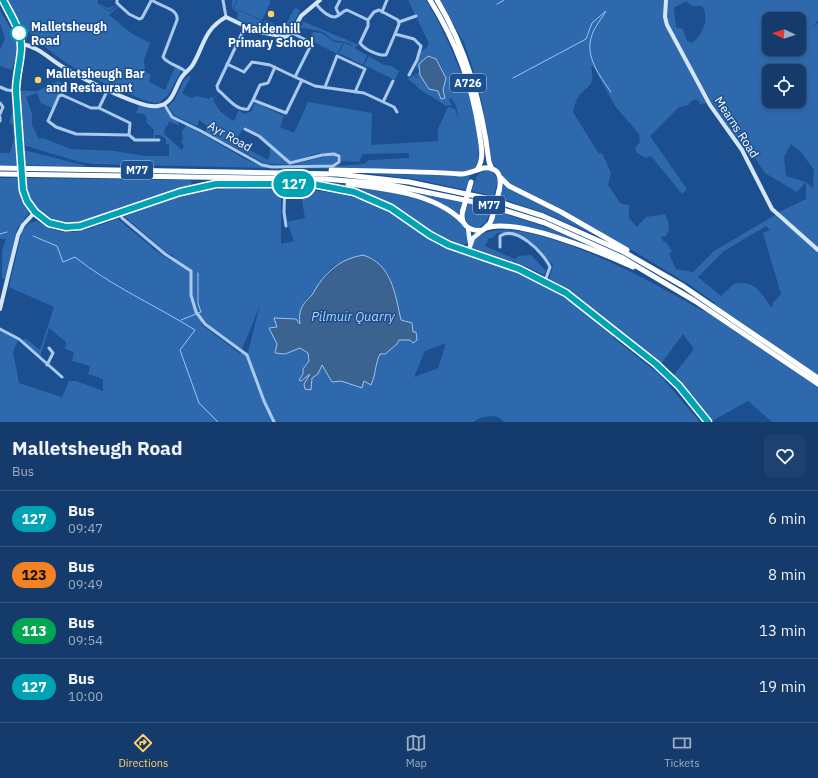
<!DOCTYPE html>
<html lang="en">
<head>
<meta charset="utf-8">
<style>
  body { margin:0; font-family:"IBM Plex Sans",sans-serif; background:#1d4271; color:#f1f3f6; height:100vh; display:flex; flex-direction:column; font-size:15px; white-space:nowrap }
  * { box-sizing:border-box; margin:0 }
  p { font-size:13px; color:#9dadc1 }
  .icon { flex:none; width:22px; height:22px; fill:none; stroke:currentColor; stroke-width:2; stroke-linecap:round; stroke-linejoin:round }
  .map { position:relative; height:422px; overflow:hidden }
  .sheet { display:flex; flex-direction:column; background:#143b6b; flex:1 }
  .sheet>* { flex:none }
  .badge { padding:0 8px; border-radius:13px; font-size:14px; line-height:26px }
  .needle { width:26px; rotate:274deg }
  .buttons { position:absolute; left:762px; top:12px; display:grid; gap:8px }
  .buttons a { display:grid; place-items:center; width:44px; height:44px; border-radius:8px; background:#143b6b; box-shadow:0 2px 6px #0003,0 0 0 1px #33557e; font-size:20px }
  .map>.badge { position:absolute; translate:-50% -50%; box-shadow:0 0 0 2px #fff }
  .round { display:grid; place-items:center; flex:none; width:42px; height:42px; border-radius:8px; background:#1d4271 }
  .summary { display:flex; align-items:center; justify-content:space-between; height:68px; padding:0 12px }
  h1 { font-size:19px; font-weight:700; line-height:30px }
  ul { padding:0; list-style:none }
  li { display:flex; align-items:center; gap:12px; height:56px; padding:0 12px; border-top:1px solid #33557e }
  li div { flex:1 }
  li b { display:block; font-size:15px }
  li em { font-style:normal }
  li .badge { min-width:44px; font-weight:700; text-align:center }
  .tabs { display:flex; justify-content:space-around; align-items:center; height:56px; border-top:1px solid #33557e; background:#143b6b; font-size:11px; color:#9dadc1 }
  .tabs a { display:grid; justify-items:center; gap:2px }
  .tabs .on { color:#ffd166 }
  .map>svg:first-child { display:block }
</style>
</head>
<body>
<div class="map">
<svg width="818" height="422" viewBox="0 0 818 422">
  <rect width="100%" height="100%" fill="#1b4f8f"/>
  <path fill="#2e69ad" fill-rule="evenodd" d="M 8,0 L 98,0 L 97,3 L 108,8 L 116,5 L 109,11 L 96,3 L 109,12 L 118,6 L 120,9 L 118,7 L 109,15 L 131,33 L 150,43 L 144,60 L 145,71 L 151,75 L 149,82 L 165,90 L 175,67 L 181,70 L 180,73 L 168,95 L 159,103 C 149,104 131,94 120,90 C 80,73 57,60 26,29 L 21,26 Z
    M 232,0 L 237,0 L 233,8 L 262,21 L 259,28 L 237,19 L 238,13 L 232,8 Z
    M 238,0 L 268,0 L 271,1 L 262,20 L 234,8 Z
    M 408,0 L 426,0 C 446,31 493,135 475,168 L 466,172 L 402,169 L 266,168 L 94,164 L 80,162 L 23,145 L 19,93 L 20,91 L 37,91 L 58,81 L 65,85 L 52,108 L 41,103 L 37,93 L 26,97 L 32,113 L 32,125 L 39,139 L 43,138 L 71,149 L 114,151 L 146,156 L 169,156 L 169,144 L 166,144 L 166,139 L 160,135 L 155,135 L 155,138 L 153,139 L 154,130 L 146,122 L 147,118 L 144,114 L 136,113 L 139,105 L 151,109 L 163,107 L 171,118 L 178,121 L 179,126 L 169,121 L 168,125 L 165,128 L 164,134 L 182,150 L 184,146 L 181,142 L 183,139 L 182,131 L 186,126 L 188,126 L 245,159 L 264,167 L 334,166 L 365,164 L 369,160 L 409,158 L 409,153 L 363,154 L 359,162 L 341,161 L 340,153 L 318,153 L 290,162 L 259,134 L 244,127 L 235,142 L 268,160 L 270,154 L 270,147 L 290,165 L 331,155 L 336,156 L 337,160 L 333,165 L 266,164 L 206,132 L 206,125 L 199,120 L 197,126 L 175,116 L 168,106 L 174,101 L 184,80 L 189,76 L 191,77 L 182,93 L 191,98 L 197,96 L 210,99 L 211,96 L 213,98 L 218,93 L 213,100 C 218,110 224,116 234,121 L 239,110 L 244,114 L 252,111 L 253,105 L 256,103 L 284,116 L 280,127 L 294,133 L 308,102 L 372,113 L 371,145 L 438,141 L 438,129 L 448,107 L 455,109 L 459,120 L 456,106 L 451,98 L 449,100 L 452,105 L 445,106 L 442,103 L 422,91 L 407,78 L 411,78 L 412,75 L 417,77 L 418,76 L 413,74 L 418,74 L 419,70 L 416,67 L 421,52 L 428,46 L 428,41 ZM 431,56 L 436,59 C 445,72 449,81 440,94 Z
    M 440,0 L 818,0 L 818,21 L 812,27 L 818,23 L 818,422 L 772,422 L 748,401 L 712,421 L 673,376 L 694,349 L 683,334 L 661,364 L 617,331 L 612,337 L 659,374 L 700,422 L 504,422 C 497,413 484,415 473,422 L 0,422 L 0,331 L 18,340 L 13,352 L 19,383 L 62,397 L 69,381 L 76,381 L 103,391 L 103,379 L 88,374 L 90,366 L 72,361 L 74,352 L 65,349 L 66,342 L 49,328 L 40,357 L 22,341 L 25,338 L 40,350 L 54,307 L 9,287 L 22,231 L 29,223 L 37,221 C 69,242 85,229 118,219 L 155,250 L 171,261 L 174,256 L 167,253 L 123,215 L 200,190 L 281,187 L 281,244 L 294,241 L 287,222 L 305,218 L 300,189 C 335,192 361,196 392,214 C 411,225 426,240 446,248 C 470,258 495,263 518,272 C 543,282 564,298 586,313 L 587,305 L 549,280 L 553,265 C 535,245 526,231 497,233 L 492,238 L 489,238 L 485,246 L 515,259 L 518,256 L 531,255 L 546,271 L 544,275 L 523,265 L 472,248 L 473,241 C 510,199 666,290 705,312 L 715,303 L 690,285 L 632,250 L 507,183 L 492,162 L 483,108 L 475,75 L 464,43 ZM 686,1 L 692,6 L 702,6 C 710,19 703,34 692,43 L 687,41 L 683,29 L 676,27 L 674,8 ZM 769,19 L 799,19 L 799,49 L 769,49 ZM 664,24 L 669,26 L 712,103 L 744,151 L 753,155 L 765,173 L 797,192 L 806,182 L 806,199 L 777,213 L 786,220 L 784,223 L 775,215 L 714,251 L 693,272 L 676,269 L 669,254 L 672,251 L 666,242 L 663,241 L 661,237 L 666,236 C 671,228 669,223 665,214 L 646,217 L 637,227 L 629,218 L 629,205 L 621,204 L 608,185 L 611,173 L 602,153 L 599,154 L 573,112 C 574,108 575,103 577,99 C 586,84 596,89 591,67 L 593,66 L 615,106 L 639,134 L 640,142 L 635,148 L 637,153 L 646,158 L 651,156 L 682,194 L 687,189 L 650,136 L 679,107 L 689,105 L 690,102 L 695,99 L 700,102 L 699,104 L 707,103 ZM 769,71 L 799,71 L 799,101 L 769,101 ZM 791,144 L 801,152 L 814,170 L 813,188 L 806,182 L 786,176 L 784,157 ZM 766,226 L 770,230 L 763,233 L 781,294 L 773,303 L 772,308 C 759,292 759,282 735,283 L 721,296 L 698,277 L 724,251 ZM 354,257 L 373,258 L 389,275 L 401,320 L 413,332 L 410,340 L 399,339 L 380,353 L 375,366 L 374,377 L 364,381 L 362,387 L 341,381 L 332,382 L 322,365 L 318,374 L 312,378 L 311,390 L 310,373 L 301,381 L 303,369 L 309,361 L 308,353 L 300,348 L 285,354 L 275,353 L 277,344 L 270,328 L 301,325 L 300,310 L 306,299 L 313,294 L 324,276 L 333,266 ZM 260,305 L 248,352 L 239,353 L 201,324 L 205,322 L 242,349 ZM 446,343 L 438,368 L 414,377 L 425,351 Z
    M 297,8 L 300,11 L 289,30 L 279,33 L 271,29 L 261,29 L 265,20 L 281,27 L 287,22 L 294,9 Z
    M 0,10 C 15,38 23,37 12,70 L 0,66 L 0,50 L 5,38 L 0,23 Z
    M 302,21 L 359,45 L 354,48 L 349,43 L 333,40 L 323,32 L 299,27 L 300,25 L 303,26 Z
    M 313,32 L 322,33 L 334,42 L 343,43 L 337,54 L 312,41 L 310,39 Z
    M 344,43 C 350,44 360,52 367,55 L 363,65 L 341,54 L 338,55 Z
    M 369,56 L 382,64 L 392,66 L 399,71 L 395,80 L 364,65 Z
    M 13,109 L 15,109 L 17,165 L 0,165 L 0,153 L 10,153 L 14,138 L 12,124 L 9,123 Z
    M 24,150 L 86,166 L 86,167 L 25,165 Z
    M 488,170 L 492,171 L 498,180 L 494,196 L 472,191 C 475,180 476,172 488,170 Z
    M 378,172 L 382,174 L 470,176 L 466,190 L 414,179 L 367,173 Z
    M 0,178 L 18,178 L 19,189 L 29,213 L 17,229 L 6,278 L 2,279 L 2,251 L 6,239 L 0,239 Z
    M 24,178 L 191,180 L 192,186 L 85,223 C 49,228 28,215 24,178 Z
    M 327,183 C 354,185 478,200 467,243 L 459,248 L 432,235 L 385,202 L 361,192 Z
    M 503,184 L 600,237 L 547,214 L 500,198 Z
    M 401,190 L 463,202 L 459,215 L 444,204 Z
    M 468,203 L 491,209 C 487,220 486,228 473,227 L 467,223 L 465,215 Z
    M 497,211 L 554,230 L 593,248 L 549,233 L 492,225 Z"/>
  <path fill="#3c6290" stroke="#9cc4f0" d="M 428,56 L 436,59 L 446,78 L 443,90 L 445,98 L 441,99 L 438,91 L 429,89 L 420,75 L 419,64 Z
    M 363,255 C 392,264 395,294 401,320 L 412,323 L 413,332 L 416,332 L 417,340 L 413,343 L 410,340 L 399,340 L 397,344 L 385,354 L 380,354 C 375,364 376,374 371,385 L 364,381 L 362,388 L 341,381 L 332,382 L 322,365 L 318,374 L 312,378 L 311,390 L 305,389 L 304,384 L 310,374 L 301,381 L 299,380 L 303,374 L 303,369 L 309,361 L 308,353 L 300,348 L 285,354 L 275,353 L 277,344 L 269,328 L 277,327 L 274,318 L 296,319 L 300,324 C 298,311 302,304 312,295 C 314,292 316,288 318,285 C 330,268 342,259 363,255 Z"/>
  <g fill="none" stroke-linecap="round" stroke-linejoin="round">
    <path stroke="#9cc4f0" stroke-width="1" d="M 497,4 L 504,0
      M 513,78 L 586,39 L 592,23 L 606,11 C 603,17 593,29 592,35 C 584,56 600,76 611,92
      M 0,234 L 7,232
      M 33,236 L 57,246 L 63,262 L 75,257 C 111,286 155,305 195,330 L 180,350 L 199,403 L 218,422
      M 181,320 L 201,312 L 198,303 L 198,273"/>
    <path stroke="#a9c9ee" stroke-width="3" d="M 117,0 L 117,3 L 129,14 L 139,19 L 142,18 L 151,1
      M 152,0 C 158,6 179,8 177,20 L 163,57 C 167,64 180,66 186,72
      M 223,0 L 226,17
      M 316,4 C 320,9 328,17 335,17 C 340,16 342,11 347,10 L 368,20 L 374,12 L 379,10 L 398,20 L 399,24 L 395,34 L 414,39 L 421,46 L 417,60 L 409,75
      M 382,12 L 387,0
      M 339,15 L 336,8 L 340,0
      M 368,20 L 368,26 L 360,43 C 364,49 378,56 386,55 L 395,34
      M 399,22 L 416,16
      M 245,27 L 217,86 L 218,90 C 226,96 236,111 248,109 L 253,100 L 286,113 L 302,80
      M 227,64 L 244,72 L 252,62 L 270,65 L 295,77 L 311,45 L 308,41 L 292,33
      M 295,77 L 315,86 L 364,93 L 394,107 L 397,112
      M 0,87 L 7,90 L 16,91
      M 325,87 L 337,56 L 365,69 L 355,92
      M 253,100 L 260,85 L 268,83 L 275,67
      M 383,102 L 393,81
      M 0,103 L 3,107 L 0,114
      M 164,104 L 172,117 L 201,131 L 262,165 L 272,167 L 333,166 L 339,162 L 339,156 L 334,154 L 322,155 L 290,163 L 259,136 L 245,129
      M 99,108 L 130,123 L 129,135 L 76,134 L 56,127 L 48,121 L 59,96 L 62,95 L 91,108 L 99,108 L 108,89
      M 0,117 L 0,121
      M 129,135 L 135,140 L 159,140
      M 285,184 L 284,212 L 286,226
      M 120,213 L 122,218 L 165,254 L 191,271 L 191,295 L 196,312 L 205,324 L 247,355 L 264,401 L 274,422
      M 500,247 L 500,236 C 516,225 544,253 550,267 L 545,281
      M 0,329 L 19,339 L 62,377
      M 47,365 L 53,353 L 49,348"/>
    <path stroke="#d6e6fa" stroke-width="4" d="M 666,0 L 665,17 L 667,25 L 710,105 L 742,150 L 772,209 L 818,250
      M 21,44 C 38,46 48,58 63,67 C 78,76 142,110 158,106 C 172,104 174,91 180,80 C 183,74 188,71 192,66 C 204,47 203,30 226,17 L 255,31 L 285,37 L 292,33 L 301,16 L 320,0
      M 0,309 L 18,235 L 23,225 L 35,212"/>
    <path stroke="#f0f6ff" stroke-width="4.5" d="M 3,0 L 17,27 L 20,37 L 21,50 L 16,80 L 20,154
      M 22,187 C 30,214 52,231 80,226 L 180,192 L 216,184 L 313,184 L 354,192 L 391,207 L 430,235 L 449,245 L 519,269 L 566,293 L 656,364 L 679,387 L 708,422
      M 468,228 L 470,243
      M 468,252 L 473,238 L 483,230"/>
    <path stroke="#fff" stroke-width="5" d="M 430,0 C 455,40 472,84 479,131 C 481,145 485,158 477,170
      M 437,0 C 467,50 482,104 489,162 L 492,169
      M 0,168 L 337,174 L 409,182 L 490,199 L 543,216 L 624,252 L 683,286 L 818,378
      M 331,170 C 374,171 417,171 460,174 C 472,175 482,164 493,169 C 502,173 501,183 499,191
      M 0,174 L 324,179 L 386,184 L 484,204 L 545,223 L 621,257 L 695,301 L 818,384
      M 500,177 L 509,186 L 561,212 L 627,250
      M 348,184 C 384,188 436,194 462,221
      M 463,210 C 459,224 469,232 483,230 L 490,223 L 492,218
      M 484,229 C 512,215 605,254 633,267"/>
    <path stroke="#f0f6ff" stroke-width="4.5" d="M 20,154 L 22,187"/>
    <path stroke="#fff" stroke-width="5" d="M 463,210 L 471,182
      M 492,218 L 499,191"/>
  </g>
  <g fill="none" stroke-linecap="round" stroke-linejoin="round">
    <g stroke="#fff" stroke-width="9">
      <path id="line" d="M 3,0 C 11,16 22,31 21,50 C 20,64 16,77 16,91 L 23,190 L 27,201 L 35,212 L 49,223 L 66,227 L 80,226 L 180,192 L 216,184 L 313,184 L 354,192 L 391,208 L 430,235 L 449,245 L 519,269 L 566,293 L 656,364 L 679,386 L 708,422"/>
    </g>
    <use href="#line" stroke="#00a3b4" stroke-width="6"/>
  </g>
  <g fill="#ffd166" stroke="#1b4f8f" stroke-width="1.5">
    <circle cx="271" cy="14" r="4"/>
    <circle cx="38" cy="80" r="4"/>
  </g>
  <circle fill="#fff" stroke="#00a3b4" stroke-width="2" cx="19" cy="33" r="8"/>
  <g text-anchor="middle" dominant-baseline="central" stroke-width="3" stroke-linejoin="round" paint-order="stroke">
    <g fill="#1b4f8f" stroke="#bbcadd" stroke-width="1">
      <rect x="450" y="74" width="36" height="18" rx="3"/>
      <rect x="121" y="161" width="32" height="18" rx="3"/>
      <rect x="473" y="196" width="32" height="18" rx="3"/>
    </g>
    <g font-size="11" font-weight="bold" fill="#fff">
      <text x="468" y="83">A726</text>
      <text x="137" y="170">M77</text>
      <text x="489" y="205">M77</text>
    </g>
    <g font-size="12" font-weight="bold" fill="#fff" stroke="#1b4f8f" text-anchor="start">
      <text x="31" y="26">Malletsheugh<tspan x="31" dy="14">Road</tspan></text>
    </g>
    <g font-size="12" font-weight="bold" fill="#fff" stroke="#1b4f8f">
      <text x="271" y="28">Maidenhill<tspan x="271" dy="14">Primary School</tspan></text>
      <text x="46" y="73" text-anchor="start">Malletsheugh Bar<tspan x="46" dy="14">and Restaurant</tspan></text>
    </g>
    <g font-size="12" fill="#fff" stroke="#1b4f8f">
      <text transform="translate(737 127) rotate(57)">Mearns Road</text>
      <text transform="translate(230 136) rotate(30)">Ayr Road</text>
    </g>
    <g font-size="13" font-style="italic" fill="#b5d3f5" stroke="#1b4f8f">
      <text x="353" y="316">Pilmuir Quarry</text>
    </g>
  </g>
</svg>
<div class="buttons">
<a><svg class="needle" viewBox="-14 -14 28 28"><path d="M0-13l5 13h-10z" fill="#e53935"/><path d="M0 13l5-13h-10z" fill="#9dadc1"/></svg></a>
<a><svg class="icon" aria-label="locate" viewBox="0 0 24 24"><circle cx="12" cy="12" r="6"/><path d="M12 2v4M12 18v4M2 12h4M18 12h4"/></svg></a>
</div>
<b class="badge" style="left:294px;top:184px;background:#00a3b4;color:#fff">127</b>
</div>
<section class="sheet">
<div class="summary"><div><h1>Malletsheugh Road</h1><p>Bus</p></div><a class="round"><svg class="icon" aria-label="heart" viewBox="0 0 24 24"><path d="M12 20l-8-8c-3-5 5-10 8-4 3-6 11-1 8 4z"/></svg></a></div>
<ul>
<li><span class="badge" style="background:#00a3b4;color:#fff">127</span><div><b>Bus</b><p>09:47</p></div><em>6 min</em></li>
<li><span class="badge" style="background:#f58220;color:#111">123</span><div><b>Bus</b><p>09:49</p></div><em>8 min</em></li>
<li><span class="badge" style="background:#00a651;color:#fff">113</span><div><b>Bus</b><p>09:54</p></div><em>13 min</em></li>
<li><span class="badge" style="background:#00a3b4;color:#fff">127</span><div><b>Bus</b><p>10:00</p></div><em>19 min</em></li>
</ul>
</section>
<nav class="tabs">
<a class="on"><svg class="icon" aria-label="directions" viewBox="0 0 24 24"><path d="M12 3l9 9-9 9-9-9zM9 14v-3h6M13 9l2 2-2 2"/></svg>Directions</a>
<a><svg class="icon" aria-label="map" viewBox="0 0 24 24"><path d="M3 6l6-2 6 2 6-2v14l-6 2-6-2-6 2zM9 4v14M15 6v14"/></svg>Map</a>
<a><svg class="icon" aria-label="tickets" viewBox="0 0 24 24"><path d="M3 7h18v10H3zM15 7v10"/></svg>Tickets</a>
</nav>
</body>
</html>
